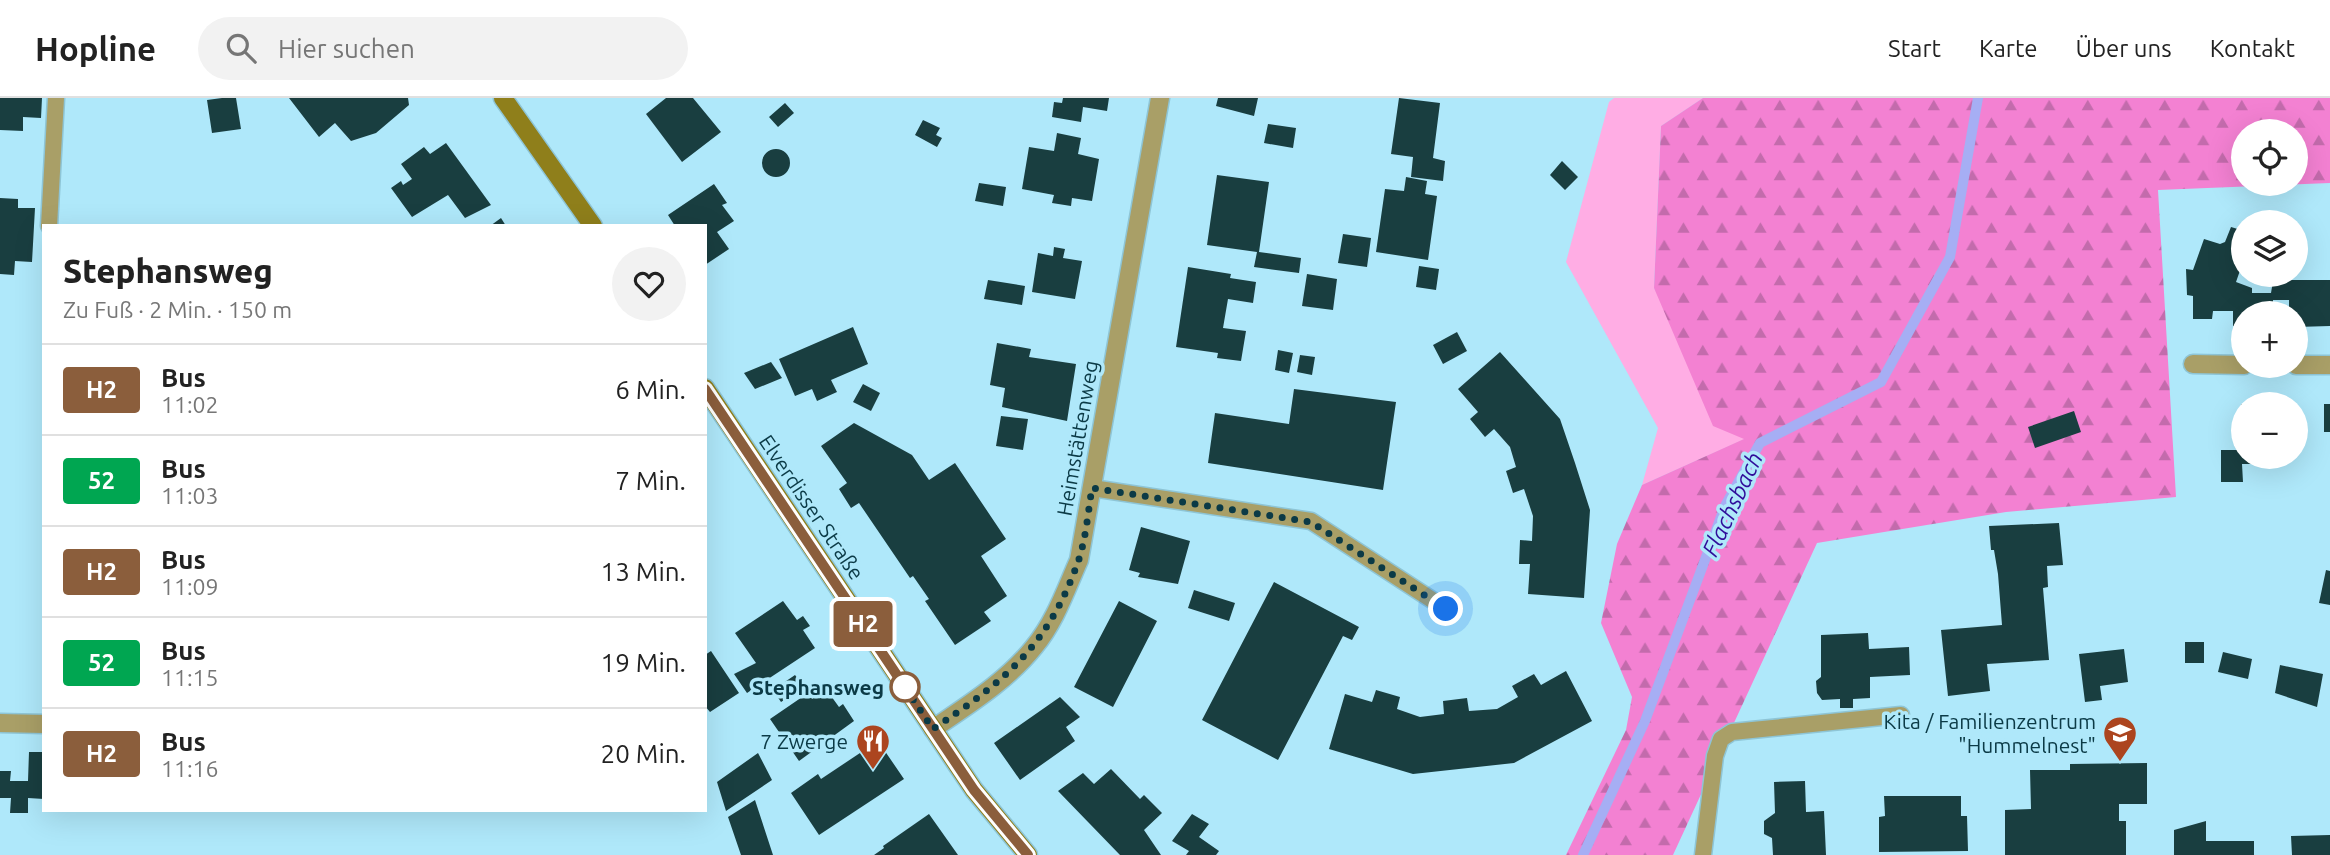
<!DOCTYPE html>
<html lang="de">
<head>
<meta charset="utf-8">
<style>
  body { margin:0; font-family:Ubuntu,sans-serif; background:#f2f2f2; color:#222; height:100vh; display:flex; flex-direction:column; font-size:26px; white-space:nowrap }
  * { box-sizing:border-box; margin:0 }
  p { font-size:23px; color:#767676 }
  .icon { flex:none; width:38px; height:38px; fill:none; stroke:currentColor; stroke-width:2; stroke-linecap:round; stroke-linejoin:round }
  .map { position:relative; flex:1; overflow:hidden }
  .details { position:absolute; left:42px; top:126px; width:665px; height:588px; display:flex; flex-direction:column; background:#fff; border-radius:0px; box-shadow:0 7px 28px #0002 }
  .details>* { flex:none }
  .badge { padding:0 14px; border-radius:5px; font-size:24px; line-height:46px }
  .buttons { position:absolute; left:2231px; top:21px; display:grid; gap:14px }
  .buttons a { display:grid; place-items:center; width:77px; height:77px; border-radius:50%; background:#fff; box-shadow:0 7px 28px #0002; font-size:35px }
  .you { position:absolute; width:35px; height:35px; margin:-18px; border:5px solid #fff; border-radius:50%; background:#1a73e8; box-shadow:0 0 0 10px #1a73e833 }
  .map>.badge { position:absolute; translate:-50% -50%; box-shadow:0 0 0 4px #fff }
  .round { display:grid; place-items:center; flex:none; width:74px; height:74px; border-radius:37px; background:#f2f2f2 }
  .headline { display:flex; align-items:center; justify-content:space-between; height:119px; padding:0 21px }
  h1 { font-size:33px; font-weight:800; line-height:52px }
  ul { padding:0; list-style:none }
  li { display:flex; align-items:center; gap:21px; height:91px; padding:0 21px; border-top:2px solid #e0e0e0 }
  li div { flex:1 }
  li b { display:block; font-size:26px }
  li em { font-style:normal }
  li .badge { min-width:77px; font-weight:700; text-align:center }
  header { display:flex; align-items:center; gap:42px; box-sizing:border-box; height:98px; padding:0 35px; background:#fff; border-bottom:2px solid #e0e0e0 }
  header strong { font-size:33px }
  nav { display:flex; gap:38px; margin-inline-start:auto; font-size:24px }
  .search { width:490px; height:63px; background:#f2f2f2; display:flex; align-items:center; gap:18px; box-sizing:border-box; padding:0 24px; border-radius:38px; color:#767676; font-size:26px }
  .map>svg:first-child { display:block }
</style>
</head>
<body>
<header>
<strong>Hopline</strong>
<div class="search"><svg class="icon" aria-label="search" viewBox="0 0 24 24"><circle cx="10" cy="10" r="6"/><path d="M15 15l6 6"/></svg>Hier suchen</div>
<nav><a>Start</a><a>Karte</a><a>Über uns</a><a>Kontakt</a></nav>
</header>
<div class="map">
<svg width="2330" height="757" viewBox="0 0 2330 757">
  <defs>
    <pattern id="forest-firs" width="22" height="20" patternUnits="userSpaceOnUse" patternTransform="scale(1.75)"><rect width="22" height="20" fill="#f381d2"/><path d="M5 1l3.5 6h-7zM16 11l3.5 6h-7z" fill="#c36bac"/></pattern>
  </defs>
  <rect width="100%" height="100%" fill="#afe8fa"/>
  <path fill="#ffade4" d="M 1614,0 L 1703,0 L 1661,28 L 1654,190 L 1745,341 L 1642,387 L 1658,330 L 1566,164 L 1609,4 Z"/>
  <path fill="url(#forest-firs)" fill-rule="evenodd" d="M 1703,0 L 2330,0 L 2330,85 L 2158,92 L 2176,399 L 2006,414 L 1817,445 L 1673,757 L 1566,757 L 1626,632 L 1632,599 L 1601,525 L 1617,446 L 1642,387 L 1744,341 L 1713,328 L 1654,190 L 1661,28 ZM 2244,33 L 2296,33 L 2296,86 L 2244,86 Z"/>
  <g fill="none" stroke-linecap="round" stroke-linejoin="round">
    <path stroke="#a6aef4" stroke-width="10" d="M 1583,757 L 1645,623 L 1725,408 L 1760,345 L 1881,284 L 1950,159 L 1978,0"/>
  </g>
  <path fill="#193e40" d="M 0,0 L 42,0 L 41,20 L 23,19 L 23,33 L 0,32 Z
    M 222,0 L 236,0 L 241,31 L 212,35 L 207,2 Z
    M 289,0 L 408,0 L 409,7 L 376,35 L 351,43 L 335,25 L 319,39 Z
    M 666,0 L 693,0 L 721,34 L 682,64 L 646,16 Z
    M 1063,0 L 1109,0 L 1107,13 L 1083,9 L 1081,24 L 1052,19 L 1054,4 L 1062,5 Z
    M 1218,0 L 1258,0 L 1254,18 L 1216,8 Z
    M 1399,0 L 1440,5 L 1433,60 L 1445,63 L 1443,83 L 1411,79 L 1413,59 L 1391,56 Z
    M 785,5 L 794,15 L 778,29 L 769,19 Z
    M 923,22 L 940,30 L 936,37 L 942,40 L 937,49 L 915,37 Z
    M 1268,26 L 1296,30 L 1293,50 L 1264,45 Z
    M 1057,35 L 1081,40 L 1078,56 L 1099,61 L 1092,103 L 1072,100 L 1071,108 L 1052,105 L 1054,97 L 1022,91 L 1029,49 L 1054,53 Z
    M 446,45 L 491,107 L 465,120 L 448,97 L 412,119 L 391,90 L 401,83 L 403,87 L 412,81 L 401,66 L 424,49 L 430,56 Z
    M762 65a14 14 0 1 1 28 0a14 14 0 1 1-28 0Z
    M 1562,63 L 1578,79 L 1565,92 L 1550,77 Z
    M 1217,77 L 1269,84 L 1259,154 L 1301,160 L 1299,175 L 1254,169 L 1257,154 L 1207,147 Z
    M 1406,79 L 1427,83 L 1425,96 L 1437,98 L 1428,162 L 1376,154 L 1385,91 L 1404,93 Z
    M 979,85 L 1006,89 L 1003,108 L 975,103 Z
    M 714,86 L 727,105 L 722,107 L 734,123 L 717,134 L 729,151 L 705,167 L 705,128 L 675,128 L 668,117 Z
    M 0,100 L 18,101 L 18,110 L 35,110 L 32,164 L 15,163 L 14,177 L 0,176 Z
    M 501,120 L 506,128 L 490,128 Z
    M 2244,126 L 2244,161 L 2236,184 L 2252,190 L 2252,195 L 2271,195 L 2274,177 L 2289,177 L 2289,182 L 2330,182 L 2330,228 L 2296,229 L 2296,215 L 2289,215 L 2289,202 L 2273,202 L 2273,215 L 2244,215 L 2244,228 L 2233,228 L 2233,213 L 2213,213 L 2212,221 L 2193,221 L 2193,198 L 2187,197 L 2186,171 L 2193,172 L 2204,141 L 2220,146 L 2225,144 L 2231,129 L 2241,132 Z
    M 1343,136 L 1371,140 L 1367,169 L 1338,165 Z
    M 1054,149 L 1065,151 L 1063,160 L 1082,163 L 1075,201 L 1032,194 L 1038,155 L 1053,158 Z
    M 1419,168 L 1439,171 L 1436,192 L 1416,189 Z
    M 1188,169 L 1231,176 L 1230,180 L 1256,184 L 1253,205 L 1228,201 L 1223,230 L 1246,233 L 1241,263 L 1217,260 L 1218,255 L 1176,249 Z
    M 1307,176 L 1337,181 L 1333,212 L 1302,208 Z
    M 988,182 L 1025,188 L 1022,207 L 984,201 Z
    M 853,229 L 868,266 L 831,282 L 837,294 L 817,303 L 812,291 L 795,298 L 779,261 Z
    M 1457,234 L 1467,253 L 1443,266 L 1433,247 Z
    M 997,245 L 1031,251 L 1029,259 L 1076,266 L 1067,323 L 1002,309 L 1005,290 L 990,287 Z
    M 1278,252 L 1293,255 L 1289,275 L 1275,272 Z
    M 1500,254 L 1560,321 L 1575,365 L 1590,412 L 1584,500 L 1528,496 L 1530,466 L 1519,466 L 1520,442 L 1532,443 L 1533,418 L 1524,391 L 1513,395 L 1506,373 L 1516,369 L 1510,349 L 1494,331 L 1485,339 L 1470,321 L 1478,314 L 1458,291 Z
    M 1300,257 L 1315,259 L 1312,277 L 1297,274 Z
    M 771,264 L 782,280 L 755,291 L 744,275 Z
    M 863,286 L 880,295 L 871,313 L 853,304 Z
    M 1294,291 L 1396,304 L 1383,392 L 1208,365 L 1215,315 L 1289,326 Z
    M 2241,306 L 2244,306 L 2244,343 L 2241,343 Z
    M 2324,306 L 2330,306 L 2330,334 L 2324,334 Z
    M 2074,313 L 2081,334 L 2035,350 L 2028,329 Z
    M 1001,318 L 1028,321 L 1023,352 L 996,348 Z
    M 854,325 L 912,357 L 929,382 L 955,365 L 1006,441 L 981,458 L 1007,498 L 984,514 L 991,523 L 955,547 L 925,503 L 929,501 L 913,478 L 910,480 L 859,405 L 851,410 L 839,391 L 847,385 L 821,348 Z
    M 2221,352 L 2244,352 L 2244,359 L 2265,359 L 2265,366 L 2242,366 L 2243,384 L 2221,384 Z
    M 2059,425 L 2063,467 L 2047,468 L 2048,489 L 2043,490 L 2049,562 L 1987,566 L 1990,593 L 1948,598 L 1941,532 L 2002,527 L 1998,476 L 1994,452 L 1991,452 L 1989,428 Z
    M 1141,429 L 1190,443 L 1178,486 L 1138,479 L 1140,475 L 1129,472 Z
    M 2326,472 L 2330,473 L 2330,507 L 2319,505 Z
    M 1274,484 L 1359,529 L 1352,542 L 1343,538 L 1278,662 L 1202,622 Z
    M 1194,492 L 1235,505 L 1229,523 L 1188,510 Z
    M 783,503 L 797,522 L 803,518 L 810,528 L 803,532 L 815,550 L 747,595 L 734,576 L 756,565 L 735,535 Z
    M 1119,503 L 1157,523 L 1113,609 L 1074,589 Z
    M 1868,535 L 1869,551 L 1909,549 L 1910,577 L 1870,579 L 1870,600 L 1853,601 L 1853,610 L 1840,610 L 1840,601 L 1822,602 L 1817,595 L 1816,583 L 1821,579 L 1821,537 Z
    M 2185,544 L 2204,544 L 2204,565 L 2185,565 Z
    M 2124,551 L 2128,584 L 2100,588 L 2102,602 L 2085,604 L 2079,556 Z
    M 711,553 L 739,595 L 710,614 L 705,608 L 705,557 Z
    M 2223,554 L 2252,561 L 2248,581 L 2218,574 Z
    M 2280,567 L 2323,576 L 2317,609 L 2275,595 Z
    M 1566,573 L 1592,623 L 1514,665 L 1413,676 L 1329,651 L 1345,596 L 1372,604 L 1376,592 L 1400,599 L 1397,611 L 1420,619 L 1444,616 L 1443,603 L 1467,600 L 1469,613 L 1497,611 L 1518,599 L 1512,588 L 1534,576 L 1541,587 Z
    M 795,577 L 804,589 L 781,604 L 773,592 Z
    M 826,591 L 839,609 L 843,606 L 854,623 L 799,663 L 770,621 L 808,595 L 812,601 Z
    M 1060,599 L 1080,619 L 1066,629 L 1075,643 L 1020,682 L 994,645 Z
    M 878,643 L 904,681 L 819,737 L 791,695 L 818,676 L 821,681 Z
    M 29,654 L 44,654 L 44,701 L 28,700 L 28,715 L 10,715 L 11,700 L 0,700 L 0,673 L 11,673 L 10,683 L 28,683 Z
    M 758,655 L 772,682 L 726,713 L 717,684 Z
    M 2147,665 L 2147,706 L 2119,706 L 2119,723 L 2126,723 L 2126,757 L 2005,757 L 2005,712 L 2031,711 L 2030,672 L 2070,672 L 2070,666 Z
    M 1111,671 L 1140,701 L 1144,697 L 1162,715 L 1144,732 L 1161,757 L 1120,757 L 1058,693 L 1083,675 L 1094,686 Z
    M 1805,683 L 1806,714 L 1824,713 L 1826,757 L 1773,757 L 1772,740 L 1764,736 L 1764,723 L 1775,715 L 1774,684 Z
    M 1884,698 L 1961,698 L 1961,718 L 1967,718 L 1968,753 L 1879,754 L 1879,719 L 1885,718 Z
    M 755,702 L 773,757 L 741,757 L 728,719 Z
    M 929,716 L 958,757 L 874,757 L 884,750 L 883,748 Z
    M 1192,716 L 1209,726 L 1199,739 L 1219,753 L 1216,757 L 1186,757 L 1189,753 L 1172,743 Z
    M 2206,723 L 2206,743 L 2254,743 L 2254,757 L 2174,757 L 2174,732 Z
    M 2330,737 L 2330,757 L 2292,757 L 2291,738 Z"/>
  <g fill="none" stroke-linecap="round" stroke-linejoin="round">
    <g stroke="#8ec5d6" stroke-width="19">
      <path id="lane" d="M 49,128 L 56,0
        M 1092,390 L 1311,423 L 1446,511
        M 1703,757 L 1715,658 L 1721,641 L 1732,634 L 1901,617"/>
    </g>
    <g stroke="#8ec5d6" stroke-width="21">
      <path id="street" d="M 2193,266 L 2244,267
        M 2296,267 L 2330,267
        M 0,625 L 44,626
        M 933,631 C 968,607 1007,583 1034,549 C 1055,524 1066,491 1079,462 L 1160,0"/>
    </g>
    <g stroke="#8ec5d6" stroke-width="21">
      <path id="secondary" d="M 503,0 L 593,128
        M 705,290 L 974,692 L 1028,757"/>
    </g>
    <use href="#lane" stroke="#a99f67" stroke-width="16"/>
    <use href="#street" stroke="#a99f67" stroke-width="18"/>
    <use href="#secondary" stroke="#8f7f1b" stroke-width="18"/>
  </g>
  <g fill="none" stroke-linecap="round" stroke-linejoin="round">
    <g stroke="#fff" stroke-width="16">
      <path id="line" d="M 705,291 L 974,692 L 1028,757"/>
    </g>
    <use href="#line" stroke="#8b5e3c" stroke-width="10"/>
    <path stroke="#0b3a46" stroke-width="7" stroke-dasharray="0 12.6" d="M 905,589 L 902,585 L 933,631 C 1005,583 1048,548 1078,464 C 1086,441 1088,414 1092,390 L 1311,424 L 1446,511"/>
  </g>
  <defs>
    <g id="school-pin" transform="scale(1.75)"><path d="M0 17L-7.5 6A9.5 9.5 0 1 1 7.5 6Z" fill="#ac451f" stroke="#afe8fa"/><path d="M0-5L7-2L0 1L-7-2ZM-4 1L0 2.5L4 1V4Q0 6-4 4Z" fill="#fff"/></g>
    <g id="restaurant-pin" transform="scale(1.75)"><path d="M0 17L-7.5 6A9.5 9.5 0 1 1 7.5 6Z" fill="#ac451f" stroke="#afe8fa"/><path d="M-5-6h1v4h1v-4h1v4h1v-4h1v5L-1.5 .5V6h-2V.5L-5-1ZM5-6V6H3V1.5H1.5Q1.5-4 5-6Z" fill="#fff"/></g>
  </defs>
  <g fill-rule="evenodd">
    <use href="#school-pin" x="2120" y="635"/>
    <use href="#restaurant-pin" x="873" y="643"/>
  </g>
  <circle fill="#fff" stroke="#8b5e3c" stroke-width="3.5" cx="905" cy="589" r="14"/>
  <g text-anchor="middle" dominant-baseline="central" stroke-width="7" stroke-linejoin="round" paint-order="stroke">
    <g font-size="21" fill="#0b3a46" stroke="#afe8fa">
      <text transform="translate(1077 340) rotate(-80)">Heimstättenweg</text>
      <text transform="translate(812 409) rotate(56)">Elverdisser Straße</text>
    </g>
    <g font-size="21" font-weight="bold" fill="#0b3a46" stroke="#afe8fa" text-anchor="end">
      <text x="884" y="589">Stephansweg</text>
    </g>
    <g font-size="21" fill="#0b3a46" stroke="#afe8fa" text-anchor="end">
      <text x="2096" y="623">Kita / Familienzentrum<tspan x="2096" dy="24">"Hummelnest"</tspan></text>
      <text x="848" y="643">7 Zwerge</text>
    </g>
    <g font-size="23" font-style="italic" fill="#300d9a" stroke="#afe8fa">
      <text transform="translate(1732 406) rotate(-65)">Flachsbach</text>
    </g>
  </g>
</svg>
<div class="buttons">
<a><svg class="icon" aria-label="locate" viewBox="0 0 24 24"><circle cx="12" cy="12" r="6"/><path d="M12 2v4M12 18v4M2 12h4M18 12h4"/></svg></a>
<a><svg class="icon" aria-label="layers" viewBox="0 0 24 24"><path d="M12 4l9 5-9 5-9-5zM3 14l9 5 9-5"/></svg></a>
<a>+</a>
<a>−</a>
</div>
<div class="you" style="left:1446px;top:511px"></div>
<b class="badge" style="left:863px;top:526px;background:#8b5e3c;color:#fff">H2</b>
<section class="details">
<div class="headline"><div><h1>Stephansweg</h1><p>Zu Fuß · 2 Min. · 150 m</p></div><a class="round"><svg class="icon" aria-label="heart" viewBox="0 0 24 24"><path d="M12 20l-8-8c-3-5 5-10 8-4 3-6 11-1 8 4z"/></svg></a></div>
<ul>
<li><span class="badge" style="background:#8b5e3c;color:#fff">H2</span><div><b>Bus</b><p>11:02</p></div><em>6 Min.</em></li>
<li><span class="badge" style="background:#00a651;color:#fff">52</span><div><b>Bus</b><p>11:03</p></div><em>7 Min.</em></li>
<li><span class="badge" style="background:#8b5e3c;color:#fff">H2</span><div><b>Bus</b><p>11:09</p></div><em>13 Min.</em></li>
<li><span class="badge" style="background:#00a651;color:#fff">52</span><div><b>Bus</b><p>11:15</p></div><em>19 Min.</em></li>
<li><span class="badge" style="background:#8b5e3c;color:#fff">H2</span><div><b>Bus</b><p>11:16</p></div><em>20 Min.</em></li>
</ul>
</section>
</div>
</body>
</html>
